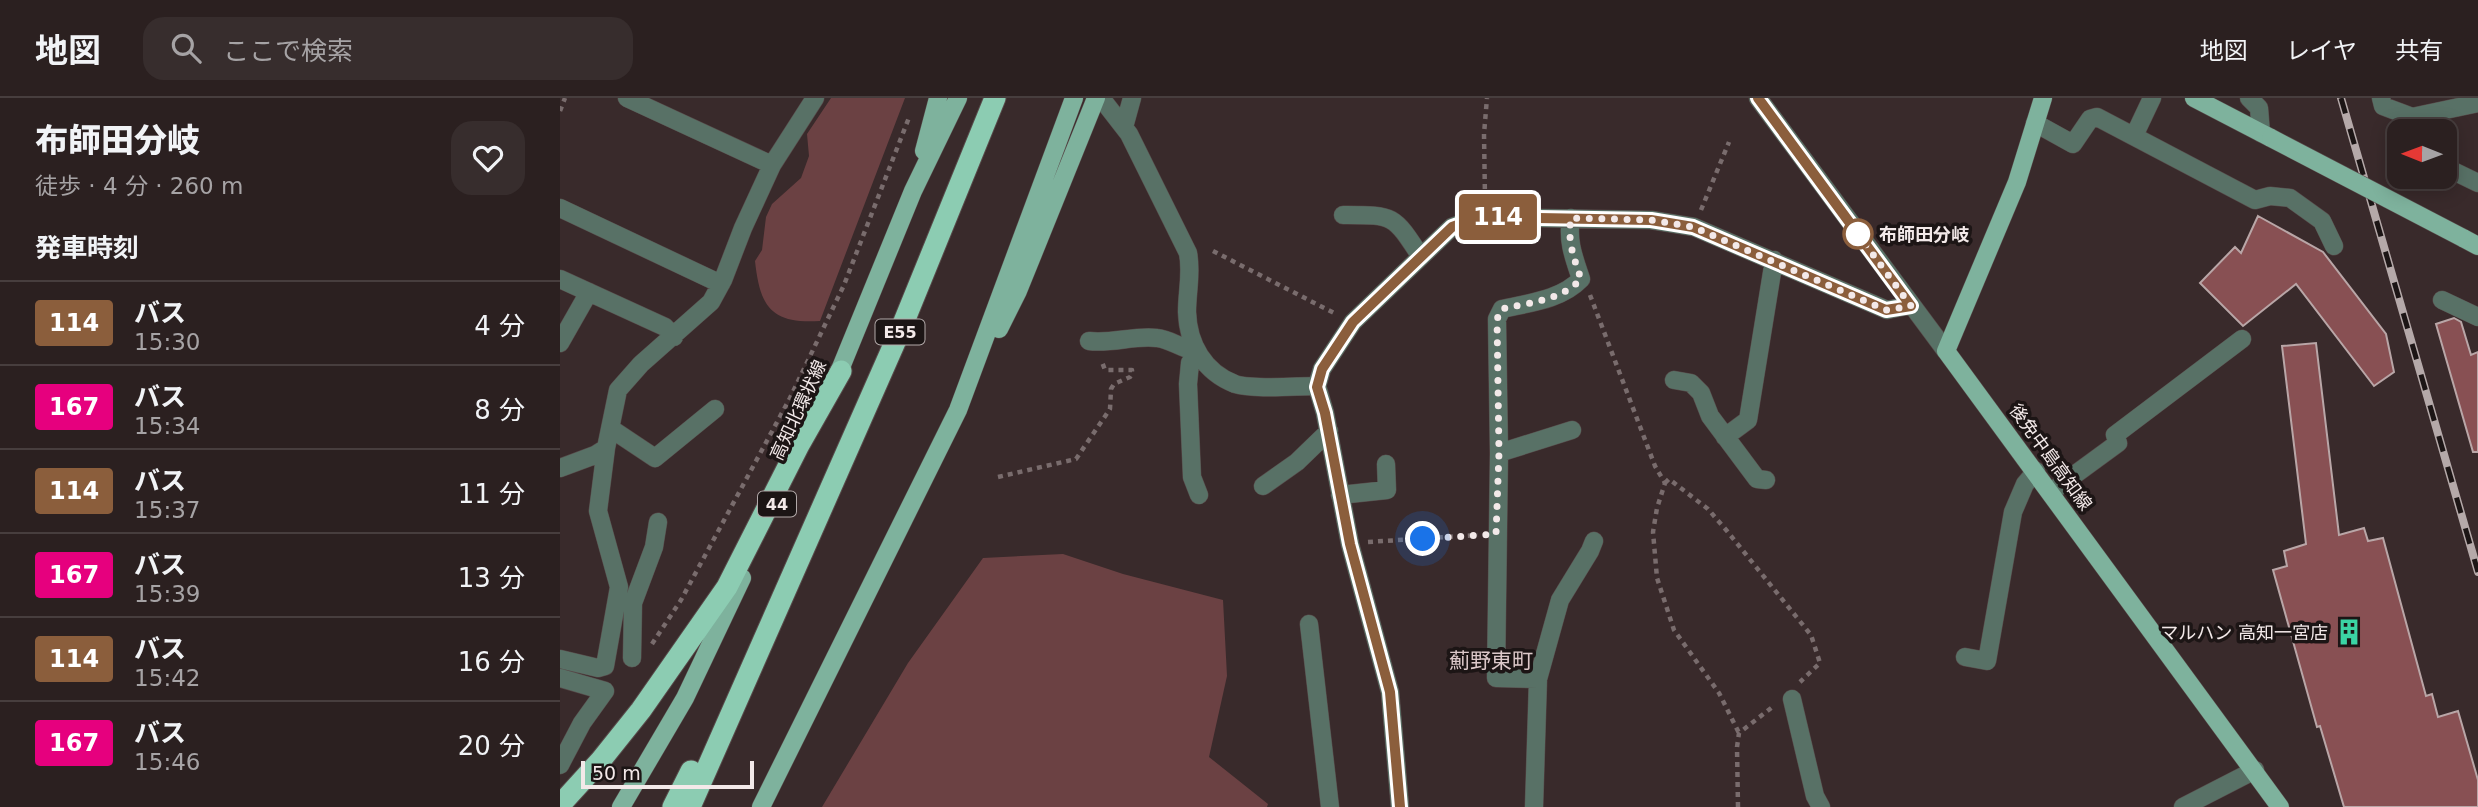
<!DOCTYPE html>
<html lang="ja">
<head>
<meta charset="utf-8">
<style>
  body { margin:0; font-family:"DejaVu Sans","Noto Sans JP",sans-serif; background:#372d2d; color:#f1f3f6; height:100vh; display:flex; flex-direction:column; font-size:26px; white-space:nowrap }
  * { box-sizing:border-box; margin:0 }
  p { font-size:23px; color:#a6a3a5 }
  .icon { flex:none; width:38px; height:38px; fill:none; stroke:currentColor; stroke-width:2; stroke-linecap:round; stroke-linejoin:round }
  .map { position:relative; flex:1; overflow:hidden }
  .panel { display:flex; flex-direction:column; background:#2b2020; width:560px }
  .panel>* { flex:none }
  .badge { padding:0 14px; border-radius:5px; font-size:24px; line-height:46px }
  .needle { width:46px; rotate:271deg }
  .buttons { position:absolute; left:1827px; top:21px; display:grid; gap:14px }
  .buttons a { display:grid; place-items:center; width:70px; height:70px; border-radius:14px; background:#2b2020; box-shadow:0 4px 18px #0003,0 0 0 2px #473e3e; font-size:35px }
  .scale { position:absolute; left:21px; bottom:18px; width:173px; box-sizing:border-box; padding-left:7px; border:4px solid #f3e9e9; border-top:0; font-size:19px; line-height:24px; white-space:nowrap; color:#f3e9e9; -webkit-text-stroke:5px #1c1515; paint-order:stroke }
  .you { position:absolute; width:35px; height:35px; margin:-18px; border:5px solid #fff; border-radius:50%; background:#1a73e8; box-shadow:0 0 0 10px #1a73e833 }
  .map>.badge { position:absolute; translate:-50% -50%; box-shadow:0 0 0 4px #fff }
  h2 { padding:0 35px; font-size:26px; line-height:63px }
  .round { display:grid; place-items:center; flex:none; width:74px; height:74px; border-radius:21px; background:#372d2d }
  .head { display:flex; align-items:center; justify-content:space-between; height:119px; padding:0 35px }
  h1 { font-size:33px; font-weight:800; line-height:52px }
  ul { padding:0; list-style:none }
  li { display:flex; align-items:center; gap:21px; height:84px; padding:0 35px; border-top:2px solid #473e3e }
  li div { flex:1 }
  li b { display:block; font-size:26px }
  li em { font-style:normal }
  li .badge { min-width:77px; font-weight:700; text-align:center }
  header { display:flex; align-items:center; gap:42px; box-sizing:border-box; height:98px; padding:0 35px; background:#2b2020; border-bottom:2px solid #473e3e }
  header strong { font-size:33px }
  nav { display:flex; gap:38px; margin-inline-start:auto; font-size:24px }
  .search { width:490px; height:63px; background:#372d2d; display:flex; align-items:center; gap:18px; box-sizing:border-box; padding:0 24px; border-radius:21px; color:#a6a3a5; font-size:26px }
  main { display:flex; flex:1; min-height:0 }
  .map>svg:first-child { display:block }
</style>
</head>
<body>
<header>
<strong>地図</strong>
<div class="search"><svg class="icon" aria-label="search" viewBox="0 0 24 24"><circle cx="10" cy="10" r="6"/><path d="M15 15l6 6"/></svg>ここで検索</div>
<nav><a>地図</a><a>レイヤ</a><a>共有</a></nav>
</header>
<main>
<section class="panel">
<div class="head"><div><h1>布師田分岐</h1><p>徒歩 · 4 分 · 260 m</p></div><a class="round"><svg class="icon" aria-label="heart" viewBox="0 0 24 24"><path d="M12 20l-8-8c-3-5 5-10 8-4 3-6 11-1 8 4z"/></svg></a></div>
<h2>発車時刻</h2>
<ul>
<li><span class="badge" style="background:#8b5e3c;color:#fff">114</span><div><b>バス</b><p>15:30</p></div><em>4 分</em></li>
<li><span class="badge" style="background:#e6007e;color:#fff">167</span><div><b>バス</b><p>15:34</p></div><em>8 分</em></li>
<li><span class="badge" style="background:#8b5e3c;color:#fff">114</span><div><b>バス</b><p>15:37</p></div><em>11 分</em></li>
<li><span class="badge" style="background:#e6007e;color:#fff">167</span><div><b>バス</b><p>15:39</p></div><em>13 分</em></li>
<li><span class="badge" style="background:#8b5e3c;color:#fff">114</span><div><b>バス</b><p>15:42</p></div><em>16 分</em></li>
<li><span class="badge" style="background:#e6007e;color:#fff">167</span><div><b>バス</b><p>15:46</p></div><em>20 分</em></li>
</ul>
</section>
<div class="map">
<svg width="1918" height="709" viewBox="0 0 1918 709">
  <rect width="100%" height="100%" fill="#392a2b"/>
  <path fill="#6b4143" d="M 271,0 L 345,0 L 260,223 C 212,226 200,210 195,163 L 202,152 L 206,119 L 212,106 L 241,80 L 249,58 L 247,36 Z
    M 503,456 L 563,476 L 663,502 L 667,578 L 649,659 L 708,706 L 707,709 L 262,709 L 348,565 L 423,460 Z"/>
  <path fill="#885053" stroke="#b9a6a7" stroke-width="2" d="M 1698,118 L 1763,154 L 1826,236 L 1834,274 L 1814,288 L 1736,186 L 1683,228 L 1640,185 L 1675,149 L 1681,155 Z
    M 1894,220 L 1901,224 L 1911,257 L 1918,254 L 1918,354 L 1913,354 L 1876,226 Z
    M 1756,245 L 1779,437 L 1804,430 L 1808,443 L 1823,440 L 1866,598 L 1872,596 L 1878,619 L 1898,613 L 1918,682 L 1918,709 L 1784,709 L 1760,628 L 1757,629 L 1713,472 L 1727,468 L 1724,453 L 1746,446 L 1722,248 Z"/>
  <g fill="none" stroke-linecap="round" stroke-linejoin="round">
    <g stroke="#574949" stroke-width="19">
      <path id="minor" d="M 67,0 L 212,67
        M 541,0 L 569,36 L 628,155 C 632,175 627,193 627,214 C 628,246 644,274 675,286 C 694,292 736,288 757,288
        M 1198,0 L 1386,253
        M 1689,0 L 1699,10 L 1701,35
        M 1821,0 L 1823,8 L 1852,19 L 1918,5
        M 1475,25 L 1513,46 L 1530,21 L 1537,19 L 1695,102 L 1710,98 L 1730,100 L 1762,123 L 1774,148
        M 564,29 L 572,0
        M 1574,38 L 1592,0
        M 1885,69 L 1918,85
        M 0,110 L 161,186
        M 783,117 C 834,117 833,116 861,159
        M 0,181 L 105,229 L 114,239
        M 1882,202 L 1918,219
        M 529,243 C 552,246 575,237 597,240 C 610,241 622,251 635,253 L 630,265 L 628,286 L 632,379 L 639,397
        M 0,245 L 29,194
        M 1114,282 L 1131,285 L 1141,295 L 1150,318 L 1197,381 L 1206,382
        M 50,330 L 95,360 L 155,311
        M 1165,339 L 1188,322 L 1214,162
        M 939,355 L 1012,332
        M 0,370 L 35,357 L 46,350 L 58,292 L 81,266 L 151,204 L 163,182 L 183,130 L 212,67 L 255,0
        M 703,388 L 737,364 L 769,333
        M 1491,394 L 1558,345 L 1555,337 L 1682,241
        M 780,397 L 827,392 L 826,366
        M 62,503 L 73,505 L 72,560
        M 73,505 L 94,449 L 98,424
        M 749,526 L 770,709
        M 1405,559 L 1427,563 L 1453,414 L 1465,386 L 1476,373
        M 0,561 L 38,570 L 45,568 L 59,489 L 38,413 L 46,350
        M 0,580 L 45,593 L 22,625 L 0,667
        M 978,581 L 1000,502 L 1030,453 L 1034,443
        M 1232,601 L 1255,698 L 1261,709
        M 840,709 L 830,594 L 790,446 L 765,315 L 757,288 L 762,271 L 793,224 L 892,129 L 920,119 L 1091,122 L 1134,129 L 1327,212 L 1351,207
        M 974,709 L 978,581 L 936,580 L 939,355 L 937,221 L 942,211 C 968,205 1001,202 1021,181 C 1014,160 1007,143 1011,120
        M 1623,709 L 1695,672"/>
    </g>
    <g stroke="#574949" stroke-width="19">
      <path id="major" d="M 1483,0 L 1457,84 L 1386,253 L 1720,709
        M 1634,0 L 1711,40
        M 364,53 L 378,0
        M 1903,140 L 1918,148
        M 439,231 L 458,193 L 536,0
        M 275,284 L 353,93 L 398,0
        M 61,709 L 125,600 L 182,480
        M 201,709 L 398,312 L 514,0"/>
    </g>
    <g stroke="#574949" stroke-width="23">
      <path id="highway" d="M 0,707 L 41,662 L 81,612 L 167,489 L 239,347 L 281,273
        M 113,709 L 131,673
        M 130,709 L 343,226 L 435,0"/>
    </g>
    <path stroke="#796c6d" stroke-width="4.5" stroke-dasharray="5 5" stroke-linecap="butt" d="M 0,13 L 5,0
      M 925,101 L 924,36 L 927,0
      M 1141,112 L 1169,44
      M 653,153 L 776,216
      M 1030,197 L 1095,368 L 1105,385 L 1097,410 L 1093,434 L 1097,480 L 1114,532 L 1159,595 L 1179,635
      M 438,379 L 516,361 L 550,311 L 551,291 L 554,286 L 570,279 L 572,276 L 572,272 L 545,272 L 542,264
      M 1105,385 L 1109,381 L 1148,411 L 1167,433 L 1251,537 L 1260,565 L 1240,584
      M 808,444 L 918,437
      M 92,546 L 121,502 L 230,300 L 284,187 L 350,17
      M 1178,709 L 1177,649 L 1179,635 L 1215,607"/>
    <use href="#minor" stroke="#587166" stroke-width="18"/>
    <use href="#major" stroke="#7eb29d" stroke-width="18"/>
    <use href="#highway" stroke="#8cccb2" stroke-width="21"/>
    <g stroke="#b5a9a9" stroke-width="8">
      <path id="rail" d="M 1781,0 L 1918,474"/>
    </g>
    <use href="#rail" stroke="#1c1515" stroke-width="5" stroke-dasharray="16" stroke-linecap="butt"/>
    <g stroke="#574949" stroke-width="19" stroke-linecap="butt">
      <path id="major-bridge" d="M 1711,40 L 1903,140"/>
    </g>
    <use href="#major-bridge" stroke="#7eb29d" stroke-width="18"/>
  </g>
  <g fill="none" stroke-linecap="round" stroke-linejoin="round">
    <g stroke="#fff" stroke-width="16">
      <path id="line" d="M 840,709 L 830,594 L 790,446 L 765,315 L 757,289 L 762,271 L 793,224 L 892,129 L 920,119 L 1091,122 L 1133,129 L 1326,212 L 1351,208 L 1198,0"/>
    </g>
    <use href="#line" stroke="#8b5e3c" stroke-width="10"/>
    <path stroke="#f3e9e9" stroke-width="7" stroke-dasharray="0 12.6" d="M 863,441 L 936,436 L 939,355 L 937,221 L 942,211 C 968,205 1002,202 1021,181 C 1014,160 1007,143 1011,120 L 1091,122 L 1133,129 L 1326,212 L 1351,208 L 1298,136"/>
  </g>
  <defs>
    <g id="building-bare" transform="scale(2.1)"><path d="M-4-6H4V6H1V3H-1V6H-4ZM-2.5-4.3h1.7v1.8h-1.7ZM.8-4.3h1.7v1.8H.8ZM-2.5-1h1.7V.8h-1.7ZM.8-1h1.7V.8H.8Z" fill="#3bd4a4" stroke="#1c1515" stroke-width="2.5" paint-order="stroke"/></g>
  </defs>
  <g fill-rule="evenodd">
    <use href="#building-bare" x="1789" y="534"/>
  </g>
  <circle fill="#fff" stroke="#8b5e3c" stroke-width="3.5" cx="1298" cy="136" r="14"/>
  <g text-anchor="middle" dominant-baseline="central" stroke-width="7" stroke-linejoin="round" paint-order="stroke">
    <g fill="#1c1515" stroke="#b2a9a9" stroke-width="2">
      <rect x="315.5" y="221.5" width="49" height="25" rx="5"/>
      <rect x="198" y="393.5" width="38" height="25" rx="5"/>
    </g>
    <g font-size="16" font-weight="bold" fill="#f3e9e9">
      <text x="340" y="234">E55</text>
      <text x="217" y="406">44</text>
    </g>
    <g font-size="18" font-weight="bold" fill="#f3e9e9" stroke="#1c1515" text-anchor="start">
      <text x="1319" y="136">布師田分岐</text>
    </g>
    <g font-size="18" fill="#f3e9e9" stroke="#1c1515">
      <text transform="translate(238 312) rotate(-65)">高知北環状線</text>
      <text transform="translate(1491 359) rotate(54)">後免中島高知線</text>
    </g>
    <g font-size="18" fill="#f3e9e9" stroke="#1c1515" text-anchor="end">
      <text x="1768" y="534">マルハン 高知一宮店</text>
    </g>
    <g font-size="21" fill="#ddc9ca" stroke="#1c1515">
      <text x="931" y="563">薊野東町</text>
    </g>
  </g>
</svg>
<div class="buttons">
<a><svg class="needle" viewBox="-14 -14 28 28"><path d="M0-13l5 13h-10z" fill="#e53935"/><path d="M0 13l5-13h-10z" fill="#a6a3a5"/></svg></a>
</div>
<div class="scale">50 m</div>
<div class="you" style="left:863px;top:441px"></div>
<b class="badge" style="left:938px;top:119px;background:#8b5e3c;color:#fff">114</b>
</div>
</main>
</body>
</html>
